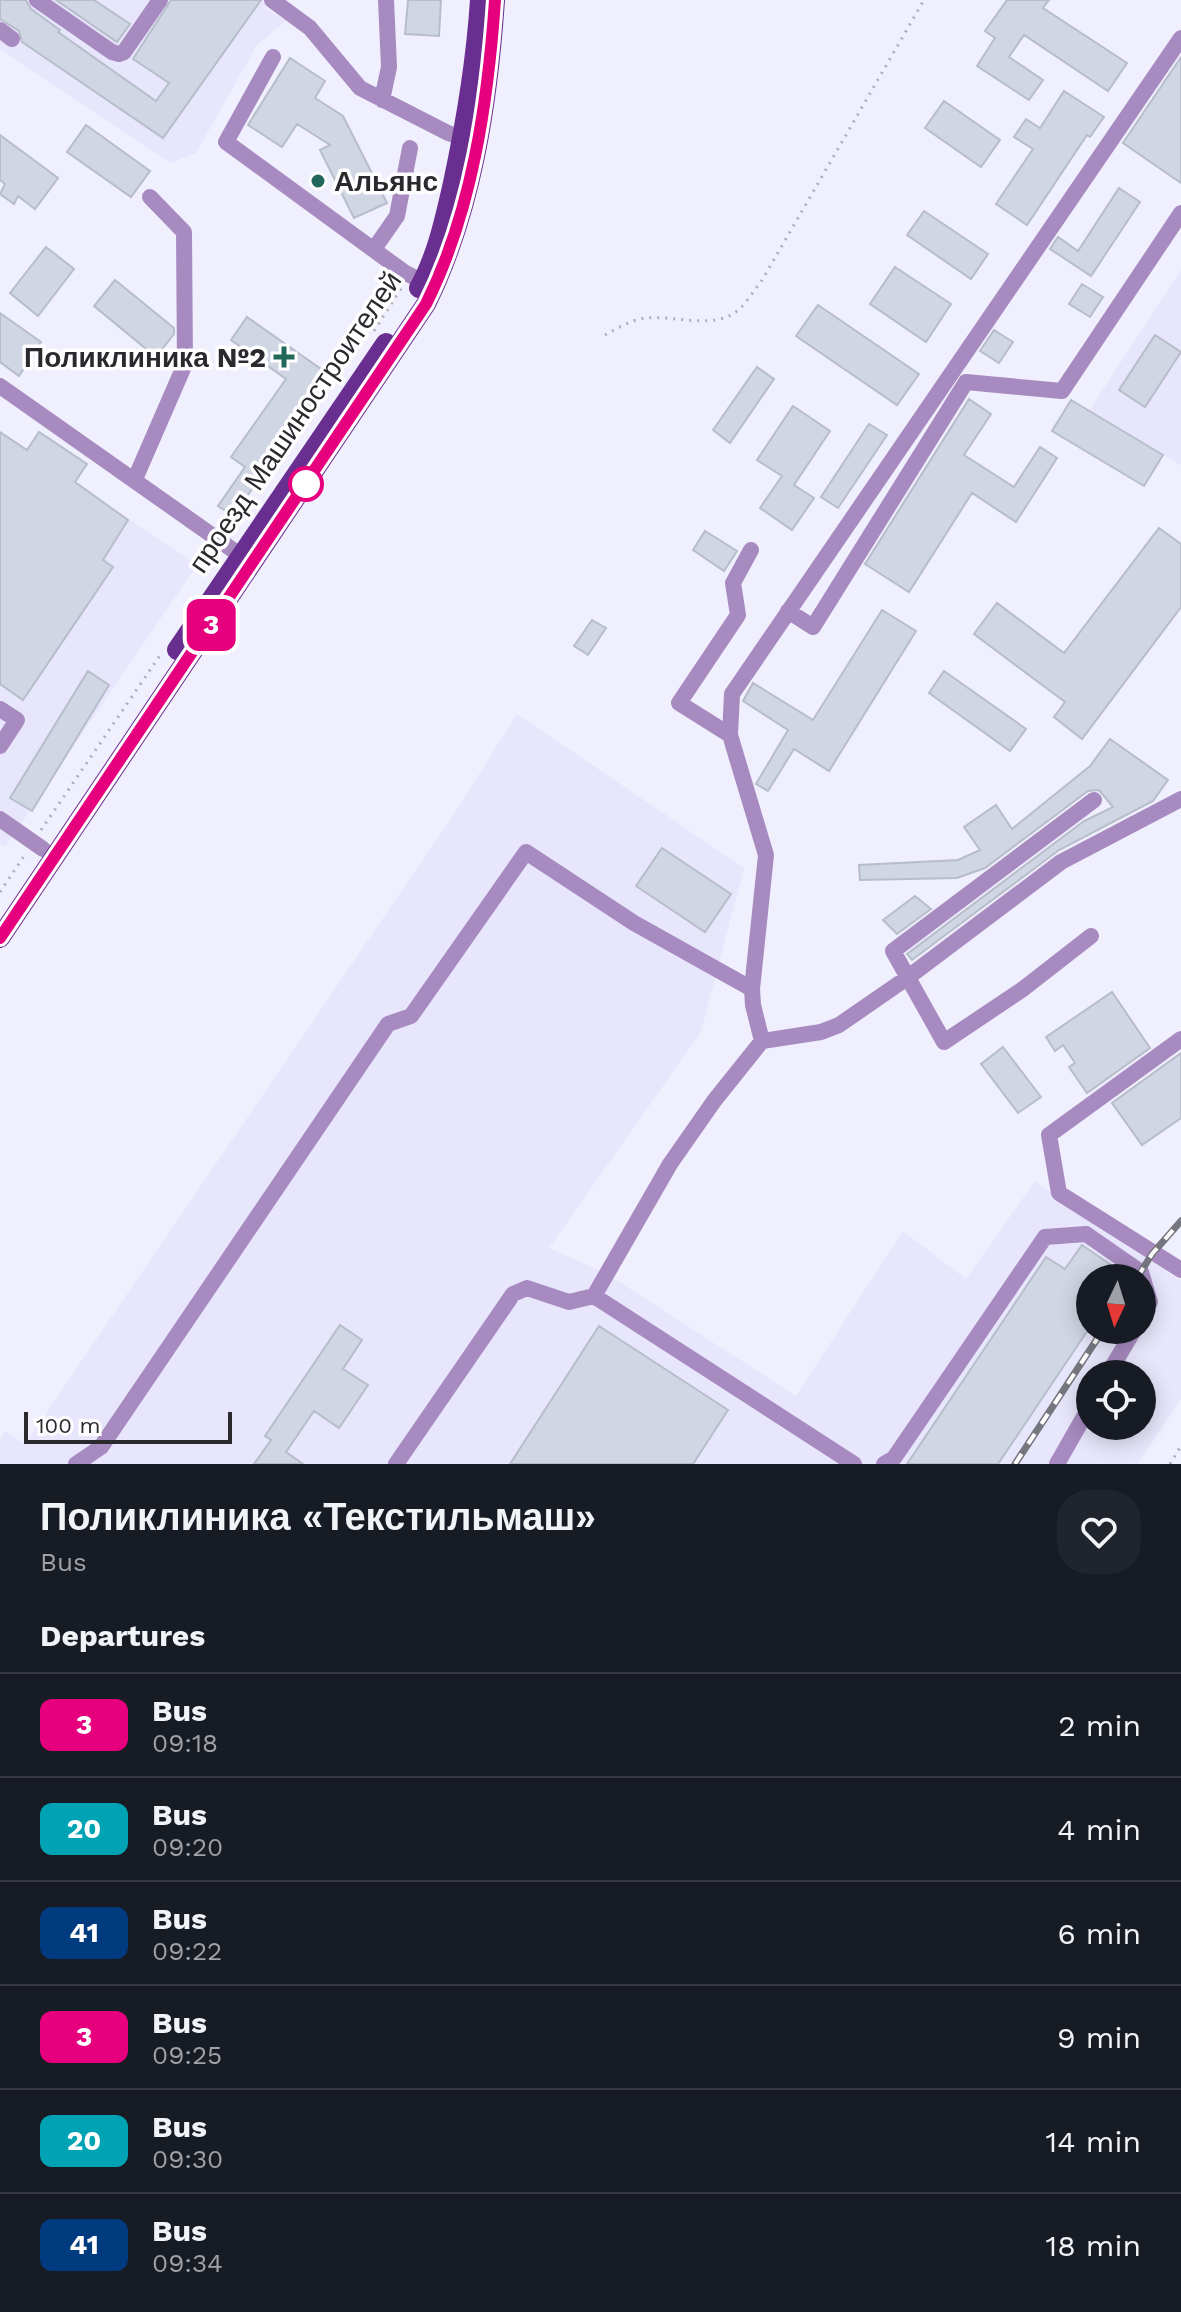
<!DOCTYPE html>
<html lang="en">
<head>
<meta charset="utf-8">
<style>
  body { margin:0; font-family:"Work Sans",sans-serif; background:#20242c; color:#f1f3f6; height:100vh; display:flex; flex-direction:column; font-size:30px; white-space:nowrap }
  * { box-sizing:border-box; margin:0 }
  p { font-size:26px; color:#9ea1a6 }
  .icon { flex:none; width:44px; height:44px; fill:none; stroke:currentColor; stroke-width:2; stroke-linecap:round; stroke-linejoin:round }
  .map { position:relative; height:1464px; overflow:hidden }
  .sheet { display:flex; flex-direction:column; background:#171b24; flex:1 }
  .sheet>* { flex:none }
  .badge { padding:0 16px; border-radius:12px; font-size:28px; line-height:52px }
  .needle { width:52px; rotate:184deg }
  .controls { position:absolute; left:1076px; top:1264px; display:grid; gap:16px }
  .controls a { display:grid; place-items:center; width:80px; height:80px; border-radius:50%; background:#171b24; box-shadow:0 4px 20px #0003; font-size:40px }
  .scale { position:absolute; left:24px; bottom:20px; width:208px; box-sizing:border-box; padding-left:8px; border:4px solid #29292e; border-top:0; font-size:22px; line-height:28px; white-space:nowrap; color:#29292e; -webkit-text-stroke:6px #fefefe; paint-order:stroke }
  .map>.badge { position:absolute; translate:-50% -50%; box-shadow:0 0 0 4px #fff }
  h2 { padding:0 40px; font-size:30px; line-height:72px }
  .round { display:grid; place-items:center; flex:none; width:84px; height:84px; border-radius:32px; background:#20242c }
  .overview { display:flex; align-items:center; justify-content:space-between; height:136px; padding:0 40px }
  h1 { font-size:38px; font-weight:600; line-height:60px }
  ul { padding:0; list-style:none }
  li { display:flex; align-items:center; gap:24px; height:104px; padding:0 40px; border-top:2px solid #363941 }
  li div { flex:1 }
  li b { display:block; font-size:30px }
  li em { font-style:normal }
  li .badge { min-width:88px; font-weight:700; text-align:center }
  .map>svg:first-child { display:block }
</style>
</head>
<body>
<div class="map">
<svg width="1181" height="1464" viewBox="0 0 1181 1464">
  <rect width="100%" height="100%" fill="#efeffd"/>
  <path fill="#e7e6fc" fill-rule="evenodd" d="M 0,0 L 270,0 L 265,8 L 286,21 L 257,45 L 196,153 L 170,163 L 0,49 Z
    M 1181,270 L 1181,465 L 1089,411 Z
    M 0,432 L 197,565 L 5,847 L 0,844 Z
    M 517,714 L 744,868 L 701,1032 L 549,1248 L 607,1274 L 796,1396 L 903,1231 L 966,1279 L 1035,1181 L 1181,1281 L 1181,1399 L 1137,1464 L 0,1464 L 0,1440 L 5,1431 L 25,1444 L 454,814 ZM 1090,1278 L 1142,1278 L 1142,1330 L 1090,1330 ZM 1090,1374 L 1142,1374 L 1142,1426 L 1090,1426 Z"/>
  <path fill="#d0d6e3" stroke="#b7bdca" stroke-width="2" d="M 0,0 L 26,0 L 31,9 L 60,30 L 58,32 L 156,101 L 169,83 L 133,59 L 171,0 L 261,0 L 163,138 L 22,42 L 19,31 L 0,19 Z
    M 56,0 L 94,0 L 130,24 L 117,42 Z
    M 408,0 L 441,0 L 439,36 L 405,34 Z
    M 1007,0 L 1049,0 L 1043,8 L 1127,63 L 1108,91 L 1024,35 L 1009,57 L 1043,80 L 1029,100 L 977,66 L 995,38 L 985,31 Z
    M 1181,57 L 1181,183 L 1123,143 Z
    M 290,58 L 325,81 L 315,98 L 343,116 L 387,203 L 354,218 L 320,150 L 330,145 L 297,124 L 282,147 L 248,125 Z
    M 1064,91 L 1104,117 L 1090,137 L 1087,135 L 1027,225 L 996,204 L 1033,149 L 1014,137 L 1026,119 L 1040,128 Z
    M 944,101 L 1000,140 L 981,167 L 925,128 Z
    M 86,125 L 150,171 L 131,197 L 67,152 Z
    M 0,135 L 58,178 L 35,209 L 18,196 L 14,204 L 0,194 L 5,184 L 0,180 Z
    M 1119,188 L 1140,202 L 1091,276 L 1050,249 L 1058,237 L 1078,251 Z
    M 924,211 L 988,254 L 971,279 L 907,235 Z
    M 46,247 L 74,269 L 38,316 L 10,293 Z
    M 895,267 L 951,304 L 926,342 L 870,304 Z
    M 115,280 L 174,328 L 174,334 L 156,357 L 94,306 Z
    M 1082,284 L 1103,297 L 1090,317 L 1069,304 Z
    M 818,305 L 919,374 L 897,405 L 796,336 Z
    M 0,313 L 41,342 L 19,376 L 0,362 Z
    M 247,317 L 331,376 L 233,516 L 218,506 L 245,467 L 231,457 L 286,379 L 231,340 Z
    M 994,330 L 1013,342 L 999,363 L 980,351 Z
    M 1155,335 L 1181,352 L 1145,407 L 1119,390 Z
    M 757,367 L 774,379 L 730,443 L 713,430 Z
    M 969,399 L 991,414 L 964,455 L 1014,487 L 1040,447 L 1057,458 L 1016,522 L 972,493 L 909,592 L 865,564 Z
    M 1071,400 L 1163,455 L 1144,486 L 1052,431 Z
    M 793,406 L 830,431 L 794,485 L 814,498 L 792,530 L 760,508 L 782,476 L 757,460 Z
    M 869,424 L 887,435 L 838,508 L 821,497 Z
    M 0,432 L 27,450 L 39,432 L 87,464 L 75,482 L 128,520 L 103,560 L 113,567 L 23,700 L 0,684 Z
    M 1159,528 L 1181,544 L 1181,607 L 1082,739 L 1054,717 L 1065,702 L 974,634 L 997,603 L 1064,653 Z
    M 705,531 L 737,551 L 724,571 L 693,550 Z
    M 882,610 L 916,631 L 829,771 L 794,749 L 768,791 L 756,784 L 788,730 L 743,701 L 753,683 L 813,720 Z
    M 592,620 L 606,628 L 588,655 L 574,646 Z
    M 88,671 L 109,685 L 32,811 L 10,798 Z
    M 944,671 L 1026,729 L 1010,751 L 929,693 Z
    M 1110,739 L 1168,780 L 1153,801 L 1059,850 L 912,960 L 907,954 L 1084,821 L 1113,807 L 1099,790 L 1088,791 L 985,868 L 957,878 L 860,880 L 859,865 L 958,860 L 980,850 L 964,827 L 996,805 L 1012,829 L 1090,766 Z
    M 662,848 L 731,894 L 705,932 L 636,886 Z
    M 915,896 L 931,909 L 897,934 L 883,920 Z
    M 1112,992 L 1150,1048 L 1087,1093 L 1069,1067 L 1075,1063 L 1063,1045 L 1055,1051 L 1046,1037 Z
    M 1003,1047 L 1041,1097 L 1018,1113 L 981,1064 Z
    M 1181,1053 L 1181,1118 L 1142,1145 L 1112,1103 Z
    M 1082,1245 L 1130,1278 L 1090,1278 L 1090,1327 L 998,1464 L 907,1464 L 1046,1257 L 1065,1269 Z
    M 340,1325 L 362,1340 L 343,1369 L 368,1385 L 339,1428 L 314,1411 L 286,1452 L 303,1464 L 254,1464 L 271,1440 L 265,1436 Z
    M 599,1326 L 728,1410 L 693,1464 L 510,1464 Z"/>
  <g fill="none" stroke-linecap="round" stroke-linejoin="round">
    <path stroke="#aeaeb9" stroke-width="3" stroke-dasharray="2 6" stroke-linecap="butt" d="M 374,331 L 402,287
      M 605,335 C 618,328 631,320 645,318 C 673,315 714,330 737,311 C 746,304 753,291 761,282 L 924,0
      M 41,830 L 161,654
      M 0,892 L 26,853
      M 1170,1464 L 1181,1446"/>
    <path stroke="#a78abf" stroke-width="16" d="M 37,0 L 112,52 L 119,54 L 124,52 L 160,0
      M 272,0 L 310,28 L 360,88 L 448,133 L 463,138
      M 0,30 L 12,39
      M 273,57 L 226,142 L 404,272 L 423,282
      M 382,100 L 389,67 L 386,0
      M 374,249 L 397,216 L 410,148
      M 0,386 L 240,555
      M 135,479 L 185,364 L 184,232 L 150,197
      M 788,611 L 813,627 L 966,382 L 1062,391 L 1181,213
      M 0,709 L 17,720 L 0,746
      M 730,735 L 679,703 L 738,615 L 733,583 L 751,550
      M 0,819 L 43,849
      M 1091,936 L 1023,989 L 944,1042 L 893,951 L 1094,800
      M 1181,1039 L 1049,1135 L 1059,1193 L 1181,1270
      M 762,1041 L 753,1005 L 752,989 L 766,855 L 730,735 L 732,694 L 1181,38
      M 594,1296 L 854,1464
      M 1108,1374 L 1134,1330
      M 76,1464 L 101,1447 L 388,1024 L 411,1016 L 526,852 L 634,923 L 752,989
      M 396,1464 L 513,1294 L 527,1288 L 569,1302 L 594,1296 L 670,1164 L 714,1101 L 762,1041 L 821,1032 L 839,1025 L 907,978 L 1061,862 L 1181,799
      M 884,1464 L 894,1458 L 1045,1237 L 1086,1234 L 1141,1272 L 1150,1302 L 1142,1315
      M 1057,1464 L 1090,1406"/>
    <path stroke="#692f90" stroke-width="20" d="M 419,288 C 437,256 445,218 453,183 C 466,122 476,62 480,0
      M 177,650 L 386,343
      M 0,938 L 426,304 C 472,211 488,102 495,0"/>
    <g stroke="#76767f" stroke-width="7">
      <path id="rail" d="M 1137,1278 L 1152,1254 L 1181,1221
        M 1015,1464 L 1103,1330"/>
    </g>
    <use href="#rail" stroke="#fefefe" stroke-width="4" stroke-dasharray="12" stroke-linecap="butt"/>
  </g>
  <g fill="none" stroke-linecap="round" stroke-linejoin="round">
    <g stroke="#fff" stroke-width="18">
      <path id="line" d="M 0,938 L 426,304 C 472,212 488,102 495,0"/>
    </g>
    <use href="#line" stroke="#e6007e" stroke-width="12"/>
  </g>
  <g fill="#21675a" stroke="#fefefe" stroke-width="3">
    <circle cx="318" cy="181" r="8"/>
    <path d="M280 345h8v8h8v8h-8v8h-8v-8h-8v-8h8z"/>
  </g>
  <circle fill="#fff" stroke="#e6007e" stroke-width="4" cx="306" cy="484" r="16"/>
  <g text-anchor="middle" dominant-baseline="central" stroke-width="7" stroke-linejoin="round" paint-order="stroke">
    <g font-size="28" font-weight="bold" fill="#29292e" stroke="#fefefe" text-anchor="start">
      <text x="334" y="181">Альянс</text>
      <text x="266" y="357" text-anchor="end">Поликлиника №2</text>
    </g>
    <g font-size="28" fill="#29292e" stroke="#fefefe">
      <text transform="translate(295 422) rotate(-56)">проезд Машиностроителей</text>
    </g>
  </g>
</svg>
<div class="controls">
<a><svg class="needle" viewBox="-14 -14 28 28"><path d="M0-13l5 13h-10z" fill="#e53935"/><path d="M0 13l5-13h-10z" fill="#9ea1a6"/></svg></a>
<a><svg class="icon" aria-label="locate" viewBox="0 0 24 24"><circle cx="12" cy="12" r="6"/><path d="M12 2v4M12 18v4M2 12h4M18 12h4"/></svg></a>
</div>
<div class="scale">100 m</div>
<b class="badge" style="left:211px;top:625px;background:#e6007e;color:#fff">3</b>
</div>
<section class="sheet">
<div class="overview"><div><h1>Поликлиника «Текстильмаш»</h1><p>Bus</p></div><a class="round"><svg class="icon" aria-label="heart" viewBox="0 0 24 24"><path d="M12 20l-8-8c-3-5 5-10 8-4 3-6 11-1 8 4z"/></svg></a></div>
<h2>Departures</h2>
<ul>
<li><span class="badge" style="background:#e6007e;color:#fff">3</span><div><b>Bus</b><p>09:18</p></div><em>2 min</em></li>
<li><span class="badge" style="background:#00a3b4;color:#fff">20</span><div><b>Bus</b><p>09:20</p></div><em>4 min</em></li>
<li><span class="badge" style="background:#003b80;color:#fff">41</span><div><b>Bus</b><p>09:22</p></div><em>6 min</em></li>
<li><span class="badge" style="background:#e6007e;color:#fff">3</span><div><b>Bus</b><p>09:25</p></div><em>9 min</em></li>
<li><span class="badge" style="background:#00a3b4;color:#fff">20</span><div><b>Bus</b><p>09:30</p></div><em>14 min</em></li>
<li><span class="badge" style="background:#003b80;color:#fff">41</span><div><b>Bus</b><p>09:34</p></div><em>18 min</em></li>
</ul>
</section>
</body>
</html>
